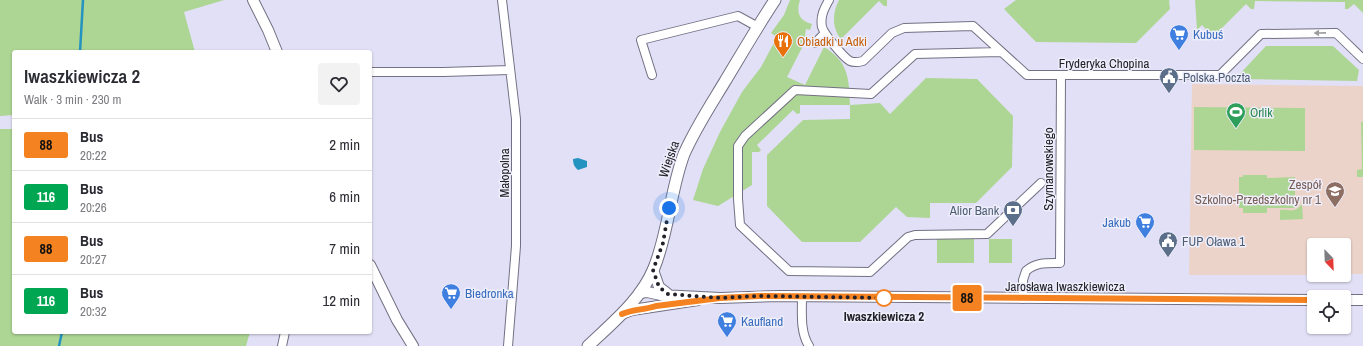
<!DOCTYPE html>
<html lang="en">
<head>
<meta charset="utf-8">
<style>
  body { margin:0; font-family:"Archivo Narrow",sans-serif; background:#f2f2f3; color:#2b2b33; height:100vh; display:flex; flex-direction:column; font-size:15px; white-space:nowrap }
  * { box-sizing:border-box; margin:0 }
  p { font-size:13px; color:#7c7c81 }
  .icon { flex:none; width:22px; height:22px; fill:none; stroke:currentColor; stroke-width:2; stroke-linecap:round; stroke-linejoin:round }
  .map { position:relative; flex:1; overflow:hidden }
  .drawer { position:absolute; left:12px; top:50px; width:360px; height:284px; display:flex; flex-direction:column; background:#fff; border-radius:4px; box-shadow:0 1px 3px #0004 }
  .drawer>* { flex:none }
  .badge { padding:0 8px; border-radius:3px; font-size:14px; line-height:26px }
  .needle { width:26px; rotate:157deg }
  .buttons { position:absolute; left:1307px; top:238px; display:grid; gap:8px }
  .buttons a { display:grid; place-items:center; width:44px; height:44px; border-radius:4px; background:#fff; box-shadow:0 1px 3px #0004; font-size:20px }
  .you { position:absolute; width:20px; height:20px; margin:-10px; border:3px solid #fff; border-radius:50%; background:#1a73e8; box-shadow:0 0 0 6px #1a73e833 }
  .map>.badge { position:absolute; translate:-50% -50%; box-shadow:0 0 0 2px #fff }
  .round { display:grid; place-items:center; flex:none; width:42px; height:42px; border-radius:4px; background:#f2f2f3 }
  .overview { display:flex; align-items:center; justify-content:space-between; height:68px; padding:0 12px }
  h1 { font-size:19px; font-weight:600; line-height:30px }
  ul { padding:0; list-style:none }
  li { display:flex; align-items:center; gap:12px; height:52px; padding:0 12px; border-top:1px solid #e1e1e2 }
  li div { flex:1 }
  li b { display:block; font-size:15px }
  li em { font-style:normal }
  li .badge { min-width:44px; font-weight:700; text-align:center }
  .map>svg:first-child { display:block }
</style>
</head>
<body>
<div class="map">
<svg width="1363" height="346" viewBox="0 0 1363 346">
  <rect width="100%" height="100%" fill="#e2e0f6"/>
  <path fill="#ebd3c9" d="M 1192,84 L 1363,86 L 1363,274 L 1344,274 L 1344,245 L 1314,245 L 1314,275 L 1189,275 Z"/>
  <path fill="#add594" d="M 0,0 L 224,0 L 184,12 L 195,52 L 14,52 L 14,115 L 0,116 Z
    M 790,0 L 800,0 C 796,12 799,21 812,24 L 810,30 L 806,29 L 805,35 L 808,36 L 787,77 L 805,85 L 824,47 C 849,62 849,79 850,105 L 880,103 L 890,114 L 926,78 L 977,79 L 1013,116 L 1012,167 L 976,203 L 930,203 L 930,218 L 907,217 L 896,207 L 860,242 L 802,242 L 767,206 L 767,155 L 803,120 L 850,119 L 850,105 L 800,105 L 800,113 L 797,114 L 793,110 L 757,145 L 761,150 L 759,152 L 752,152 L 752,185 L 718,206 L 693,200 L 703,169 L 720,132 L 742,92 L 761,67 L 777,37 L 771,33 L 784,15 Z
    M 839,0 L 887,0 L 887,6 L 884,6 L 879,1 L 841,39 C 832,28 832,13 839,0 Z
    M 1016,0 L 1170,0 L 1169,1 L 1170,9 L 1136,43 L 1036,42 L 1004,9 Z
    M 1195,0 L 1363,0 L 1363,13 L 1354,4 L 1348,9 L 1345,9 L 1345,2 L 1255,1 L 1254,9 L 1251,9 L 1246,4 L 1213,37 L 1202,25 L 1197,30 Z
    M 1266,46 L 1333,46 L 1359,70 L 1357,81 L 1235,79 Z
    M 1194,107 L 1305,108 L 1305,151 L 1194,150 Z
    M 1361,122 L 1363,122 L 1363,177 L 1357,177 L 1357,170 L 1362,169 Z
    M 0,129 L 14,129 L 14,332 L 250,332 L 246,346 L 0,346 Z
    M 1243,175 L 1267,175 L 1267,178 L 1295,177 L 1295,208 L 1267,208 L 1267,213 L 1243,213 L 1243,208 L 1239,208 L 1239,177 L 1243,177 Z
    M 1302,204 L 1303,219 L 1280,220 L 1280,210 C 1290,209 1294,214 1302,204 Z
    M 937,239 L 974,239 L 974,263 L 937,263 Z
    M 989,239 L 1012,239 L 1012,263 L 989,263 Z"/>
  <path fill="#2493c0" d="M 578,158 L 587,161 L 587,167 L 578,170 C 574,167 573,163 573,159 Z"/>
  <g fill="none" stroke-linecap="round" stroke-linejoin="round">
    <path stroke="#2493c0" stroke-width="2.5" d="M 80,52 L 83,0
      M 59,346 L 62,332"/>
    <g stroke="#727083" stroke-width="10">
      <path id="minor" d="M 502,0 L 516,119 L 516,246 L 508,346
        M 829,0 C 824,9 820,16 822,27 C 824,34 844,58 850,61 C 854,63 859,62 863,61 L 892,33 L 904,28 L 973,26 L 1027,75 L 1220,75 L 1261,34 L 1336,33 L 1363,59
        M 815,43 L 825,33
        M 1000,52 L 915,54 L 871,94 L 795,90 L 745,136 L 738,146 L 738,199 L 740,225 L 789,271 L 870,272 L 908,237 L 915,235 L 987,234 L 1041,183
        M 370,72 L 443,72 L 510,70
        M 652,75 L 641,40 L 738,16 L 758,27
        M 802,297 C 802,313 800,332 809,346
        M 1023,299 L 1023,280 L 1026,271 C 1036,262 1047,263 1060,263 L 1061,76
        M 282,346 L 285,332"/>
    </g>
    <g stroke="#727083" stroke-width="12">
      <path id="tertiary" d="M 253,0 L 268,30 L 277,52
        M 370,265 L 397,320 L 413,346
        M 653,270 L 659,287 L 668,294
        M 639,293 L 647,292 L 661,295 L 720,298 L 780,296 L 1314,300
        M 1344,300 L 1363,300
        M 622,314 L 632,310 L 698,300"/>
    </g>
    <g stroke="#727083" stroke-width="13">
      <path id="secondary" d="M 588,346 C 612,323 641,300 654,268 C 669,231 670,191 684,154 C 695,129 710,106 724,83 C 741,55 757,27 775,0"/>
    </g>
    <use href="#minor" stroke="#fff" stroke-width="8"/>
    <use href="#tertiary" stroke="#fff" stroke-width="10"/>
    <use href="#secondary" stroke="#fff" stroke-width="11"/>
  </g>
  <defs><path id="oneway-solid" d="M-6-.8H1V-3.2L6.5 0L1 3.2V.8H-6Z"/></defs>
  <use fill="#9c9b9f" href="#oneway-solid" transform="translate(1320 33) rotate(179)"/>
  <g fill="none" stroke-linecap="round" stroke-linejoin="round">
    <g stroke="#fff" stroke-width="9">
      <path id="line" d="M 622,314 C 633,309 644,310 656,306 L 720,298 L 759,296 L 1314,300"/>
    </g>
    <use href="#line" stroke="#f58220" stroke-width="6"/>
    <path stroke="#222129" stroke-width="4" stroke-dasharray="0 7.2" d="M 669,208 L 663,243 L 653,270 L 659,287 L 668,294 L 720,298 L 759,296 L 888,298 L 884,298"/>
  </g>
  <defs>
    <g id="supermarket-pin" transform="scale(1)"><path d="M0 17L-7.5 6A9.5 9.5 0 1 1 7.5 6Z" fill="#3f7fe0" stroke="#efeefb"/><path d="M-6-5.5h2.5l.6 2H6L4.5 2H-2.5L-4.4-4H-6ZM-1.5 3.2a1.3 1.3 0 1 0 .1 0ZM3 3.2a1.3 1.3 0 1 0 .1 0Z" fill="#fff"/></g>
    <g id="restaurant-pin" transform="scale(1)"><path d="M0 17L-7.5 6A9.5 9.5 0 1 1 7.5 6Z" fill="#e8710a" stroke="#efeefb"/><path d="M-5-6h1v4h1v-4h1v4h1v-4h1v5L-1.5 .5V6h-2V.5L-5-1ZM5-6V6H3V1.5H1.5Q1.5-4 5-6Z" fill="#fff"/></g>
    <g id="civic-pin" transform="scale(1)"><path d="M0 17L-7.5 6A9.5 9.5 0 1 1 7.5 6Z" fill="#5c6f8a" stroke="#efeefb"/><path d="M-.6-6.5H3V-4.5H.6V-3L4-1V1h2V6H-6V1h2V-1L-.6-3ZM-1.2 2.5V6h2.4V2.5Z" fill="#fff"/></g>
    <g id="stadium-pin" transform="scale(1)"><path d="M0 17L-7.5 6A9.5 9.5 0 1 1 7.5 6Z" fill="#2e9e5b" stroke="#efeefb"/><path d="M0-5a6.5 5 0 1 0 0 10a6.5 5 0 1 0 0-10ZM-3.5-1.8h7v3.6h-7Z" fill="#fff"/></g>
    <g id="school-pin" transform="scale(1)"><path d="M0 17L-7.5 6A9.5 9.5 0 1 1 7.5 6Z" fill="#8d6e63" stroke="#efeefb"/><path d="M0-5L7-2L0 1L-7-2ZM-4 1L0 2.5L4 1V4Q0 6-4 4Z" fill="#fff"/></g>
    <g id="bank-pin" transform="scale(1)"><path d="M0 17L-7.5 6A9.5 9.5 0 1 1 7.5 6Z" fill="#5c6f8a" stroke="#efeefb"/><path d="M-6-4H6V4H-6ZM0-2.3a2.3 2.3 0 1 0 0 4.6a2.3 2.3 0 1 0 0-4.6Z" fill="#fff"/></g>
  </defs>
  <g fill-rule="evenodd">
    <use href="#supermarket-pin" x="1179" y="34"/>
    <use href="#restaurant-pin" x="783" y="41"/>
    <use href="#civic-pin" x="1169" y="77"/>
    <use href="#stadium-pin" x="1236" y="112"/>
    <use href="#school-pin" x="1335" y="191"/>
    <use href="#bank-pin" x="1013" y="210"/>
    <use href="#supermarket-pin" x="1145" y="222"/>
    <use href="#civic-pin" x="1168" y="241"/>
    <use href="#supermarket-pin" x="451" y="293"/>
    <use href="#supermarket-pin" x="727" y="321"/>
  </g>
  <circle fill="#fff" stroke="#f58220" stroke-width="2" cx="884" cy="298" r="8"/>
  <g text-anchor="middle" dominant-baseline="central" stroke-width="3" stroke-linejoin="round" paint-order="stroke">
    <g font-size="13" fill="#366cbe" stroke="#efeefb" text-anchor="start">
      <text x="1193" y="34">Kubuś</text>
      <text x="1131" y="222" text-anchor="end">Jakub</text>
      <text x="465" y="293">Biedronka</text>
      <text x="741" y="321">Kaufland</text>
    </g>
    <g font-size="13" fill="#c56008" stroke="#efeefb" text-anchor="start">
      <text x="797" y="41">Obiadki u Adki</text>
    </g>
    <g font-size="13" fill="#222129" stroke="#efeefb">
      <text x="1104" y="63">Fryderyka Chopina</text>
      <text transform="translate(669 159) rotate(-71)">Wiejska</text>
      <text transform="translate(1048 169) rotate(-90)">Szymanowskiego</text>
      <text transform="translate(504 173) rotate(-90)">Małopolna</text>
      <text x="1065" y="286">Jarosława Iwaszkiewicza</text>
    </g>
    <g font-size="13" fill="#4e5e75" stroke="#efeefb" text-anchor="start">
      <text x="1183" y="77">Polska Poczta</text>
      <text x="999" y="210" text-anchor="end">Alior Bank</text>
      <text x="1182" y="241">FUP Oława 1</text>
    </g>
    <g font-size="13" fill="#27864d" stroke="#efeefb" text-anchor="start">
      <text x="1250" y="112">Orlik</text>
    </g>
    <g font-size="13" fill="#785e54" stroke="#efeefb" text-anchor="end">
      <text x="1321" y="184">Zespół<tspan x="1321" dy="15">Szkolno-Przedszkolny nr 1</tspan></text>
    </g>
    <g font-size="13" font-weight="bold" fill="#222129" stroke="#efeefb">
      <text x="884" y="316">Iwaszkiewicza 2</text>
    </g>
  </g>
</svg>
<div class="buttons">
<a><svg class="needle" viewBox="-14 -14 28 28"><path d="M0-13l5 13h-10z" fill="#e53935"/><path d="M0 13l5-13h-10z" fill="#7c7c81"/></svg></a>
<a><svg class="icon" aria-label="locate" viewBox="0 0 24 24"><circle cx="12" cy="12" r="6"/><path d="M12 2v4M12 18v4M2 12h4M18 12h4"/></svg></a>
</div>
<div class="you" style="left:669px;top:208px"></div>
<b class="badge" style="left:967px;top:298px;background:#f58220;color:#111">88</b>
<section class="drawer">
<div class="overview"><div><h1>Iwaszkiewicza 2</h1><p>Walk · 3 min · 230 m</p></div><a class="round"><svg class="icon" aria-label="heart" viewBox="0 0 24 24"><path d="M12 20l-8-8c-3-5 5-10 8-4 3-6 11-1 8 4z"/></svg></a></div>
<ul>
<li><span class="badge" style="background:#f58220;color:#111">88</span><div><b>Bus</b><p>20:22</p></div><em>2 min</em></li>
<li><span class="badge" style="background:#00a651;color:#fff">116</span><div><b>Bus</b><p>20:26</p></div><em>6 min</em></li>
<li><span class="badge" style="background:#f58220;color:#111">88</span><div><b>Bus</b><p>20:27</p></div><em>7 min</em></li>
<li><span class="badge" style="background:#00a651;color:#fff">116</span><div><b>Bus</b><p>20:32</p></div><em>12 min</em></li>
</ul>
</section>
</div>
</body>
</html>
